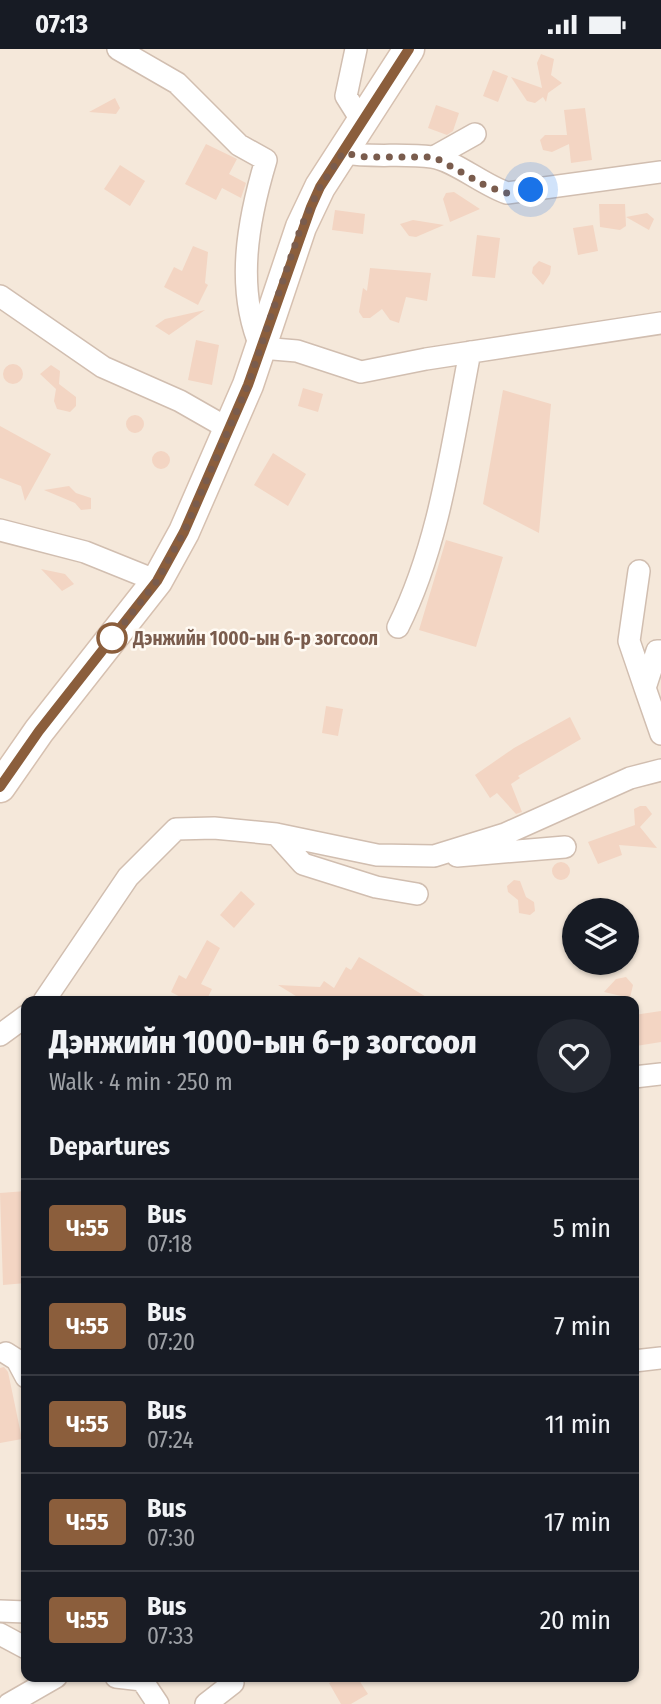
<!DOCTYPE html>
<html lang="en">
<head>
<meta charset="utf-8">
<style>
  body { margin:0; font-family:"Fira Sans Condensed",sans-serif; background:#242831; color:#f1f3f6; height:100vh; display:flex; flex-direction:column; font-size:26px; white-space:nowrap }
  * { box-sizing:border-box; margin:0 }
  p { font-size:23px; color:#9ea1a6 }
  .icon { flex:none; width:38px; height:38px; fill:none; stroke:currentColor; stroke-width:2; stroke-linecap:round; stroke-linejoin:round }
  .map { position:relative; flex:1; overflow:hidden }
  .sheet { position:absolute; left:21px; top:947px; width:618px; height:686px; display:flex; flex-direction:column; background:#171b24; border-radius:14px; box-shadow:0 2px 5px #0004 }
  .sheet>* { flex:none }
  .badge { padding:0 14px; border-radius:5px; font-size:24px; line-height:46px }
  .tools { position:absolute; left:562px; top:849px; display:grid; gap:14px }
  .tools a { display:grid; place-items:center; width:77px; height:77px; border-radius:50%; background:#171b24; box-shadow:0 2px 5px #0004; font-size:35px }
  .you { position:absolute; width:35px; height:35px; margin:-18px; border:5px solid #fff; border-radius:50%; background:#1a73e8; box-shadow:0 0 0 10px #1a73e833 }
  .map>.badge { position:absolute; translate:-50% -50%; box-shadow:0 0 0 4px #fff }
  h2 { padding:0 28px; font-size:26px; line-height:63px }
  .round { display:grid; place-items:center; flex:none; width:74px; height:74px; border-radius:37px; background:#242831 }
  .summary { display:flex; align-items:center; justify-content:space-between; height:119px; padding:0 28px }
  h1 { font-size:33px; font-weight:800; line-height:52px }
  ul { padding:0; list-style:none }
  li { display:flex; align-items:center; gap:21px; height:98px; padding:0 28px; border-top:2px solid #363941 }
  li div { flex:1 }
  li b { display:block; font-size:26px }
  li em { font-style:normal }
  li .badge { min-width:77px; font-weight:700; text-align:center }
  .status { display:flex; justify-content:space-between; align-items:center; height:49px; padding:0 35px; background:#171b24; direction:ltr }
  .status svg { height:19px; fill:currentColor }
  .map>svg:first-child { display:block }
</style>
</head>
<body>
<div class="status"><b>07:13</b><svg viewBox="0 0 49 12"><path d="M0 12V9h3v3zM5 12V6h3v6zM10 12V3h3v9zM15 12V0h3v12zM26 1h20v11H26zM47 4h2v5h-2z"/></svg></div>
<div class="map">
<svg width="661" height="1655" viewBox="0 0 661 1655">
  <rect width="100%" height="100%" fill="#fdf6ec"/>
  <path fill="#f5e8da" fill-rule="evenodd" d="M 0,0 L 661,0 L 661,1655 L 0,1655 ZM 574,861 L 626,861 L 626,914 L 574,914 ZM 26,952 L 634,952 L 634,1628 L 26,1628 Z"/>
  <path fill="#f3d5c3" d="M 541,5 L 554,10 L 551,26 L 562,34 L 548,44 L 546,53 L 543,48 L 535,54 L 527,52 L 511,28 L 542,39 L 537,14 Z
    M 493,21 L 508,27 L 498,53 L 483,47 Z
    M 115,49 L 120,59 L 116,65 L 89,63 Z
    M 436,56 L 459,64 L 453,82 L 447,86 L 428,79 Z
    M 585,59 L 592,111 L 571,114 L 569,95 L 552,103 L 543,101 L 540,91 L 545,86 L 567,86 L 564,61 Z
    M 206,95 L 237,110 L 229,125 L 246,134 L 241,149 L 222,139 L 216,151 L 185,135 Z
    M 120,116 L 145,132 L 130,157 L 104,140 Z
    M 454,143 L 480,160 L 450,173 L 443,150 L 446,144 Z
    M 599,155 L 625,155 L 626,177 L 620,181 L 600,178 Z
    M 335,161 L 365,165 L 363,185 L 332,181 Z
    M 647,164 L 654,170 L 649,181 L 626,168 Z
    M 413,171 L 444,176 L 416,188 L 409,187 L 400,175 Z
    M 593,176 L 598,202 L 578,206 L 573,179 Z
    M 477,186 L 500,189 L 495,229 L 472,227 Z
    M 193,197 L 208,203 L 205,234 L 208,236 L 198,256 L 164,238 L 174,218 L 182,222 Z
    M 539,212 L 551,217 L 550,225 L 543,236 L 532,224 L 533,218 Z
    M 370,219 L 431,224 L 427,252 L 406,248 L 399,274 L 390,271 L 382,260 L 370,269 L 363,269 L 359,263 L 363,239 L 367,242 Z
    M 205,261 L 169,286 L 155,277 L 165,270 Z
    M 196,291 L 219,296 L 212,336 L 188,331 Z
    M3 325a10 10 0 1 1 20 0a10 10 0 1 1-20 0Z
    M 51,316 L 60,322 L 59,335 L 76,348 L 76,357 L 70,363 L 57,360 L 54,352 L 56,340 L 40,325 Z
    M 303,339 L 323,345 L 318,363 L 298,357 Z
    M 503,341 L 551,355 L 539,484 L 483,455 Z
    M126 375a9 9 0 1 1 18 0a9 9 0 1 1-18 0Z
    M 0,377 L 51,405 L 25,452 L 21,437 L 0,429 Z
    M152 411a9 9 0 1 1 18 0a9 9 0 1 1-18 0Z
    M 273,404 L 306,425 L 288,457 L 254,436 Z
    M 69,437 L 76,444 L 91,449 L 91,460 L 81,461 L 75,454 L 44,441 Z
    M 446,491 L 503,508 L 476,598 L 419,581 Z
    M 41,520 L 65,525 L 74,535 L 62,542 Z
    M 326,657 L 343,660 L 338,687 L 322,684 Z
    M 570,668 L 581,690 L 518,727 L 520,729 L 511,735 L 522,763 L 516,765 L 497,744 L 490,749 L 475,726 L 514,699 Z
    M 640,757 L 646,757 L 652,765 L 640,778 L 657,799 L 619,796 L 622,806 L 598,815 L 588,793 L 635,776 L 634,760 Z
    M552 822a9 9 0 1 1 18 0a9 9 0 1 1-18 0Z
    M 514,831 L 520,832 L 526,848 L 534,853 L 535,862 L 530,866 L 519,864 L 518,851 L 508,843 L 507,837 Z
    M 241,842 L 255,855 L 234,879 L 220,866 Z
    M 207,891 L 220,899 L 201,935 L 212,940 L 206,952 L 188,952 L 171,943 L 179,926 L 186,930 Z
    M 359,908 L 398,931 L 433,952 L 304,952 L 278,936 L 320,938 L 324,932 L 334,939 L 346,918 L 351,921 Z
    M 626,928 L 633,936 L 630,949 L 604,943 L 616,930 Z
    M 661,962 L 661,993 L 636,997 L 634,966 Z
    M 26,1142 L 26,1234 L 3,1236 L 0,1144 Z
    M 4,1318 L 8,1323 L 22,1390 L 0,1394 L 0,1319 Z
    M 341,1628 L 357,1628 L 368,1645 L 351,1655 L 341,1655 L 329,1634 Z"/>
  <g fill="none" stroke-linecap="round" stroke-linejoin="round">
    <g stroke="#d1beb0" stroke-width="24">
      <path id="minor" d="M 118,0 L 177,34 L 239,96 L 266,111 C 248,171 235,239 261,299 L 297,302 L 361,323 L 426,310 L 661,274
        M 356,0 L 346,47 L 363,74
        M 343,104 C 373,109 402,104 432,108 C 454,111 483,136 507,144 L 661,123
        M 434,108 L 475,85
        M 0,247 L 103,318 L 180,352 L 229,380
        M 0,481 L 85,503 L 157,532
        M 639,522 L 629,592 L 645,639
        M 398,578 C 440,494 452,395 470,303
        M 661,602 L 657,602 L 645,639 L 661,685
        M 276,785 L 303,815 L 376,838 L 417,845
        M 457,807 L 565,798
        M 44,952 L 128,828 L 176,780 L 214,779 L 276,785 L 377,806 L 434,807 L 505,785 L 630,729 L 661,721
        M 0,986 L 26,967
        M 634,1028 L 661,1025
        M 6,1304 L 17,1311 L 26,1328
        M 634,1312 L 661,1309
        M 0,1562 L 26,1563
        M 0,1585 L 26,1599
        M 116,1628 L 142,1631 L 158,1655
        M 9,1655 L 56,1628
        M 206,1655 L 233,1634"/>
    </g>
    <g stroke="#d6c0b0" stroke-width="33">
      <path id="secondary" d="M 0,738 L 39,682 L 157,532 L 184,483 L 248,336 L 301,178 L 320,138 L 409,0"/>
    </g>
    <use href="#minor" stroke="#fff" stroke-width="21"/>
    <use href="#secondary" stroke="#fff" stroke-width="30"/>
  </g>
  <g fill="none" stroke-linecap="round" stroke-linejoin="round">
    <g stroke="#fff" stroke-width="16">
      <path id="line" d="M 0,738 L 39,682 L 157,532 L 184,483 L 248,336 L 311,158 L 320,138 L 409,0"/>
    </g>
    <use href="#line" stroke="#8b5e3c" stroke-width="10"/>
    <path stroke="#7a5c4d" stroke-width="7" stroke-dasharray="0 12.6" d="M 112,589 L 107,596 L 157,532 L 184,483 L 248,336 L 301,178 L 320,138 L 343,104 L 365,108 L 434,108 L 486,137 L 507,144 L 531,141"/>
  </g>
  <circle fill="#fff" stroke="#8b5e3c" stroke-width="3.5" cx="112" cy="589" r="14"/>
  <g text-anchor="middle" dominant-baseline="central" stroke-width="5" stroke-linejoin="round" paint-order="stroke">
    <g font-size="19" font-weight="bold" fill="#7a5c4d" stroke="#fffaf3" text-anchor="start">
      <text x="133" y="589">Дэнжийн 1000-ын 6-р зогсоол</text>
    </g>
  </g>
</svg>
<div class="tools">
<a><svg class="icon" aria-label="layers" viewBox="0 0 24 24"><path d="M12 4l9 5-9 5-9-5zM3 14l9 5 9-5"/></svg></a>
</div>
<div class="you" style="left:531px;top:141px"></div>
<section class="sheet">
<div class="summary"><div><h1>Дэнжийн 1000-ын 6-р зогсоол</h1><p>Walk · 4 min · 250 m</p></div><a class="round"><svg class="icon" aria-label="heart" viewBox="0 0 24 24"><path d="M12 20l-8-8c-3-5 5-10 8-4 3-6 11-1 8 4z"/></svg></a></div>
<h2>Departures</h2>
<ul>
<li><span class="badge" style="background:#8b5e3c;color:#fff">Ч:55</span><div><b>Bus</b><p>07:18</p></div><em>5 min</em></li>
<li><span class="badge" style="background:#8b5e3c;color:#fff">Ч:55</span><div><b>Bus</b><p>07:20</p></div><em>7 min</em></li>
<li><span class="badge" style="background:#8b5e3c;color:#fff">Ч:55</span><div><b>Bus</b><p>07:24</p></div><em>11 min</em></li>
<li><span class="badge" style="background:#8b5e3c;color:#fff">Ч:55</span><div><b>Bus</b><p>07:30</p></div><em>17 min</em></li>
<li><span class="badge" style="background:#8b5e3c;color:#fff">Ч:55</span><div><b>Bus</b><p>07:33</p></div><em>20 min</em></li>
</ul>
</section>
</div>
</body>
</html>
